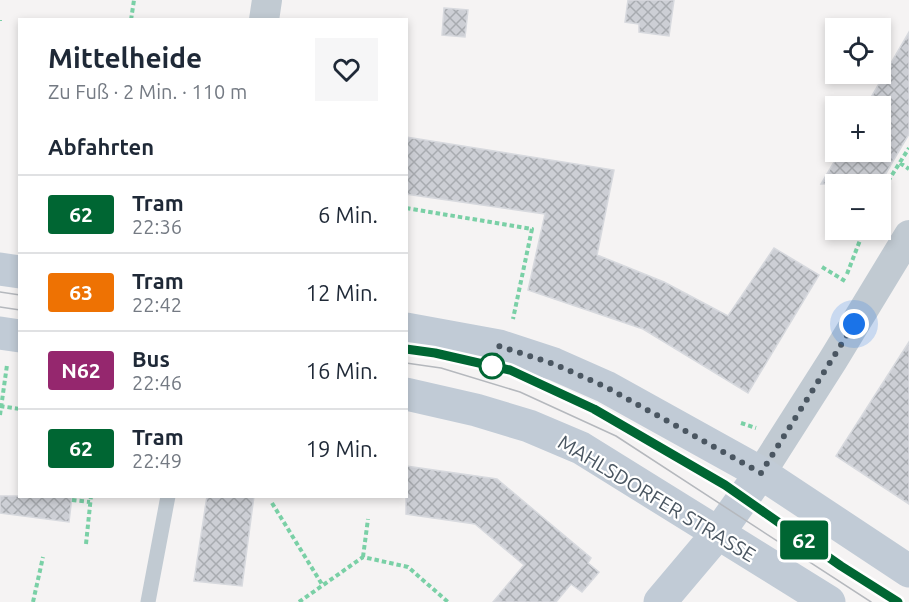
<!DOCTYPE html>
<html lang="de">
<head>
<meta charset="utf-8">
<style>
  body { margin:0; font-family:Ubuntu,sans-serif; background:#f6f6f7; color:#1f2937; height:100vh; display:flex; flex-direction:column; font-size:22px; white-space:nowrap }
  * { box-sizing:border-box; margin:0 }
  p { font-size:20px; color:#747a83 }
  .icon { flex:none; width:33px; height:33px; fill:none; stroke:currentColor; stroke-width:2; stroke-linecap:round; stroke-linejoin:round }
  .map { position:relative; flex:1; overflow:hidden }
  .drawer { position:absolute; left:18px; top:18px; width:390px; height:480px; display:flex; flex-direction:column; background:#fff; border-radius:0px; box-shadow:0 3px 9px #0003 }
  .drawer>* { flex:none }
  .badge { padding:0 12px; border-radius:4px; font-size:21px; line-height:39px }
  .tools { position:absolute; left:825px; top:18px; display:grid; gap:12px }
  .tools a { display:grid; place-items:center; width:66px; height:66px; border-radius:0px; background:#fff; box-shadow:0 3px 9px #0003; font-size:30px }
  .you { position:absolute; width:30px; height:30px; margin:-15px; border:4px solid #fff; border-radius:50%; background:#1a73e8; box-shadow:0 0 0 9px #1a73e833 }
  .map>.badge { position:absolute; translate:-50% -50%; box-shadow:0 0 0 3px #fff }
  h2 { padding:0 30px; font-size:22px; line-height:54px }
  .round { display:grid; place-items:center; flex:none; width:63px; height:63px; border-radius:0px; background:#f6f6f7 }
  .headline { display:flex; align-items:center; justify-content:space-between; height:102px; padding:0 30px }
  h1 { font-size:28px; font-weight:700; line-height:45px }
  ul { padding:0; list-style:none }
  li { display:flex; align-items:center; gap:18px; height:78px; padding:0 30px; border-top:2px solid #e0e1e3 }
  li div { flex:1 }
  li b { display:block; font-size:22px }
  li em { font-style:normal }
  li .badge { min-width:66px; font-weight:700; text-align:center }
  .map>svg:first-child { display:block }
</style>
</head>
<body>
<div class="map">
<svg width="909" height="602" viewBox="0 0 909 602">
  <defs>
    <pattern id="building-cross-hatch" width="8" height="8" patternUnits="userSpaceOnUse" patternTransform="scale(1.5)"><rect width="8" height="8" fill="#cdcfd5"/><path d="M0 0l8 8M0 8l8-8" fill="none" stroke="#a8abb0"/></pattern>
  </defs>
  <rect width="100%" height="100%" fill="#f5f3f3"/>
  <path fill="url(#building-cross-hatch)" stroke="#d7d9de" stroke-width="1.5" d="M 628,0 L 674,0 L 669,36 L 639,32 L 639,24 L 625,22 Z
    M 444,8 L 468,10 L 465,37 L 442,35 Z
    M 909,32 L 909,134 L 893,161 L 880,184 L 821,184 L 840,152 L 880,152 L 880,106 L 866,106 Z
    M 406,137 L 614,170 L 597,255 L 664,282 L 728,316 L 774,248 L 819,275 L 748,393 L 643,329 L 528,290 L 545,214 L 406,194 Z
    M 909,342 L 909,504 L 836,456 Z
    M 406,466 L 497,479 L 591,558 L 588,563 L 599,572 L 582,592 L 571,584 L 556,602 L 493,602 L 524,565 L 475,524 L 406,514 Z
    M 0,496 L 72,496 L 69,522 L 0,513 Z
    M 207,496 L 254,496 L 242,586 L 194,581 Z"/>
  <g fill="none" stroke-linecap="round" stroke-linejoin="round">
    <path stroke="#7ad0a6" stroke-width="4" stroke-dasharray="4.5 3" stroke-linecap="butt" d="M 131,20 L 134,0
      M 0,21 L 0,20
      M 900,163 L 909,169
      M 880,194 L 909,148
      M 406,208 L 532,229 L 513,319
      M 822,267 L 845,281
      M 847,274 L 864,230
      M 0,406 L 20,409
      M 0,415 L 7,365
      M 741,423 L 756,428
      M 72,500 L 90,502
      M 272,503 L 323,586
      M 86,544 L 91,496
      M 363,557 L 368,519
      M 33,602 L 43,557
      M 299,602 L 363,557 L 408,567 L 448,602"/>
    <path stroke="#c1cad2" stroke-width="15" d="M 148,602 L 168,496"/>
    <path stroke="#c1cad2" stroke-width="30" d="M 264,20 L 267,0
      M 761,473 L 833,360 L 909,235"/>
    <path stroke="#c1cbd6" stroke-width="33" d="M 0,269 L 20,272
      M 406,329 L 499,346 L 554,364 L 606,387 L 761,473 L 909,571
      M 0,333 L 20,336
      M 406,394 L 476,410 L 529,426 L 581,448 L 829,602
      M 660,602 L 719,532 L 761,473"/>
    <path stroke="#b5b8bd" stroke-width="1.5" d="M 0,292 L 20,295
      M 0,307 L 20,310
      M 406,349 L 435,353 L 510,370 L 594,409 L 725,485 L 841,566 L 898,602
      M 406,363 L 441,368 L 520,392 L 616,436 L 871,602"/>
  </g>
  <g fill="none" stroke-linecap="round" stroke-linejoin="round">
    <g stroke="#fff" stroke-width="14">
      <path id="line" d="M 406,349 L 435,353 L 510,370 L 594,409 L 725,485 L 841,566 L 898,602"/>
    </g>
    <use href="#line" stroke="#063" stroke-width="9"/>
    <path stroke="#4a5661" stroke-width="6" stroke-dasharray="0 10.8" d="M 492,366 L 499,346 L 554,364 L 606,387 L 761,473 L 854,324"/>
  </g>
  <circle fill="#fff" stroke="#063" stroke-width="3" cx="492" cy="366" r="12"/>
  <g text-anchor="middle" dominant-baseline="central" stroke-width="4.5" stroke-linejoin="round" paint-order="stroke">
    <g font-size="20" fill="#4a5661" stroke="#fff">
      <text transform="translate(657 498) rotate(31)">MAHLSDORFER STRASSE</text>
    </g>
  </g>
</svg>
<div class="tools">
<a><svg class="icon" aria-label="locate" viewBox="0 0 24 24"><circle cx="12" cy="12" r="6"/><path d="M12 2v4M12 18v4M2 12h4M18 12h4"/></svg></a>
<a>+</a>
<a>−</a>
</div>
<div class="you" style="left:854px;top:324px"></div>
<b class="badge" style="left:804px;top:540px;background:#063;color:#fff">62</b>
<section class="drawer">
<div class="headline"><div><h1>Mittelheide</h1><p>Zu Fuß · 2 Min. · 110 m</p></div><a class="round"><svg class="icon" aria-label="heart" viewBox="0 0 24 24"><path d="M12 20l-8-8c-3-5 5-10 8-4 3-6 11-1 8 4z"/></svg></a></div>
<h2>Abfahrten</h2>
<ul>
<li><span class="badge" style="background:#063;color:#fff">62</span><div><b>Tram</b><p>22:36</p></div><em>6 Min.</em></li>
<li><span class="badge" style="background:#ee7203;color:#fff">63</span><div><b>Tram</b><p>22:42</p></div><em>12 Min.</em></li>
<li><span class="badge" style="background:#95276e;color:#fff">N62</span><div><b>Bus</b><p>22:46</p></div><em>16 Min.</em></li>
<li><span class="badge" style="background:#063;color:#fff">62</span><div><b>Tram</b><p>22:49</p></div><em>19 Min.</em></li>
</ul>
</section>
</div>
</body>
</html>
